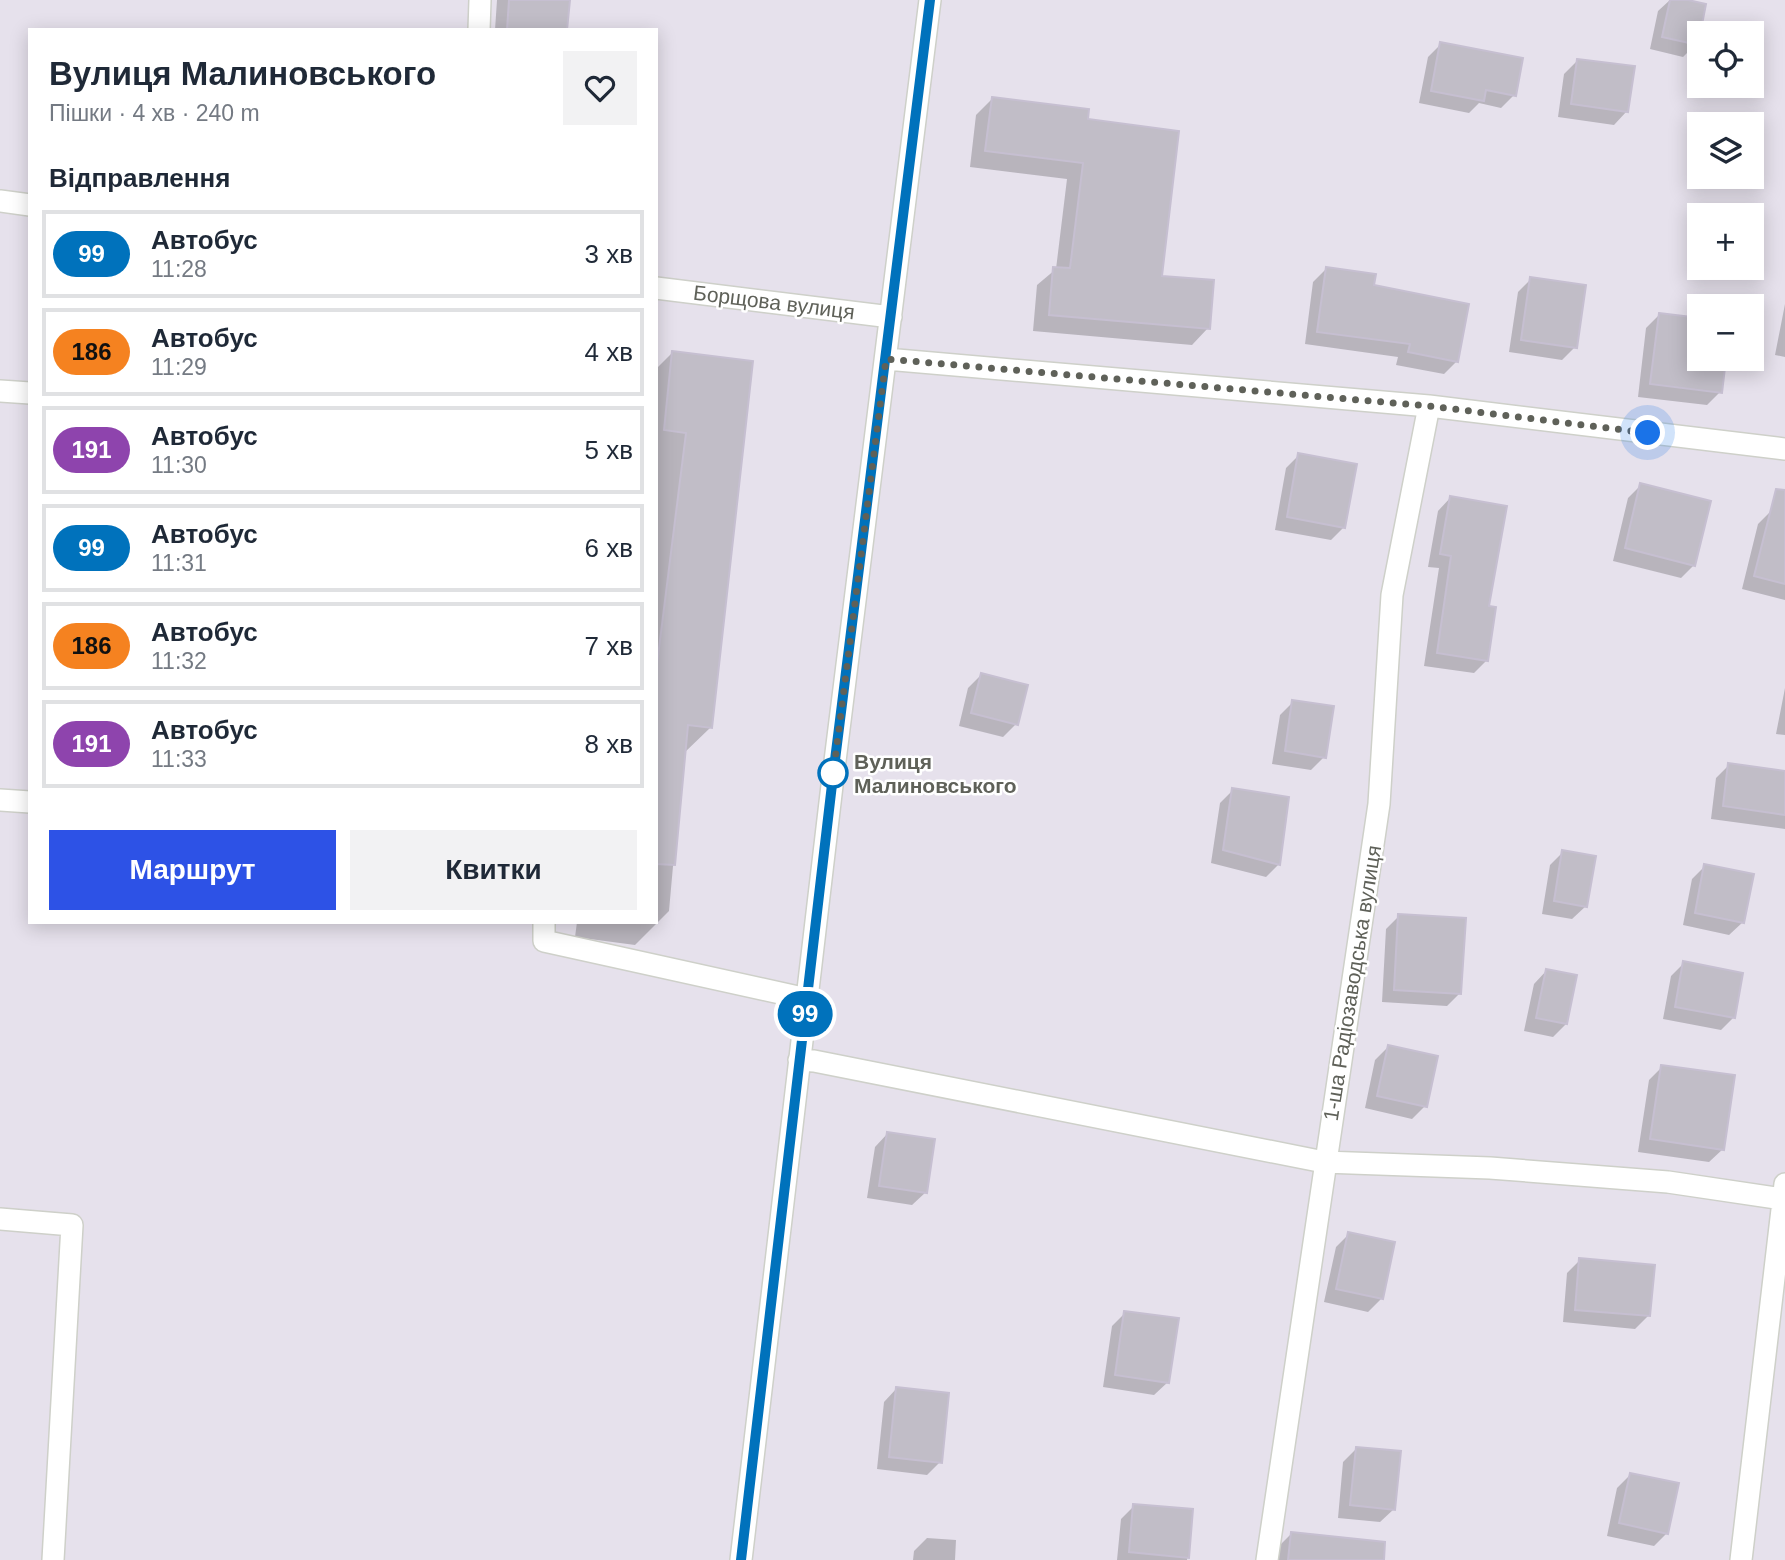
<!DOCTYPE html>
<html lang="uk">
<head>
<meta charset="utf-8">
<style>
  body { margin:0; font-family:Helvetica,sans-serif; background:#f2f2f3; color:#1f2937; height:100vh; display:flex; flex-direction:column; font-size:26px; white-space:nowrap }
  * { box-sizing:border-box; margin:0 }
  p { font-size:23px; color:#747a83 }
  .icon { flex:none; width:38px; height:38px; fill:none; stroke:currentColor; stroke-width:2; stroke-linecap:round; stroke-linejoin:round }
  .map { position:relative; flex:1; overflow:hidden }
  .drawer { position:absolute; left:28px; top:28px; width:630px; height:896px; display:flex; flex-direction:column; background:#fff; border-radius:0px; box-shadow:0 4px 18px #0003 }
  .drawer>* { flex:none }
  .badge { padding:0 14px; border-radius:23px; font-size:24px; line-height:46px }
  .fabs { position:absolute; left:1687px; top:21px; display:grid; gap:14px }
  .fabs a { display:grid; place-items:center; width:77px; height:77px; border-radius:0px; background:#fff; box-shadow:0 4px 18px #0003; font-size:35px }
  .you { position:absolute; width:35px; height:35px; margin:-18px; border:5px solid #fff; border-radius:50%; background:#1a73e8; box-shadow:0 0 0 10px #1a73e833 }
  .map>.badge { position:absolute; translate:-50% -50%; box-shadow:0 0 0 4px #fff }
  h2 { padding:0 21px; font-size:26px; line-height:63px }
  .round { display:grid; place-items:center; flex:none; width:74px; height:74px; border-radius:0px; background:#f2f2f3 }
  .head { display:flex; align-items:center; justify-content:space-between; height:119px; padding:0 21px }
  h1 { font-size:33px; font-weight:600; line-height:52px }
  .button { display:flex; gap:14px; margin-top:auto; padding:14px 21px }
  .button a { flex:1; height:80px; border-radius:0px; background:#2d52e6; color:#fff; font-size:28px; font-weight:600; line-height:80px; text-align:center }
  .button a+a { background:#f2f2f3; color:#1f2937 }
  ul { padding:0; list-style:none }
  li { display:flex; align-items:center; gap:21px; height:88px; margin:0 14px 10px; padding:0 7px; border:4px solid #e0e1e3; border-radius:0px }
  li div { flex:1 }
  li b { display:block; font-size:26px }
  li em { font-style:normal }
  li .badge { min-width:77px; font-weight:700; text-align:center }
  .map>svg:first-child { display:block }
</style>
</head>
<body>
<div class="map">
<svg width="1785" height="1560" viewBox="0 0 1785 1560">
  <rect width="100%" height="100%" fill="#e6e1ec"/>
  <path fill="#0003" d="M 497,0 L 568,0 L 566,30 L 495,30 Z
    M 1670,0 L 1680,0 L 1696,44 L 1683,57 L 1650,49 L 1658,11 Z
    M 1441,44 L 1514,95 L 1501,108 L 1479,103 L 1469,113 L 1419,103 L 1428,57 Z
    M 1577,61 L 1627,111 L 1614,125 L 1558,117 L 1564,74 Z
    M 992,99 L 1086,121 L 1160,277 L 1208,328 L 1192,345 L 1033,331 L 1037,285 L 1056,269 L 1067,179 L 970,167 L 976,115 Z
    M 1326,269 L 1372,286 L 1457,361 L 1444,374 L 1396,365 L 1398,357 L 1305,344 L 1313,282 Z
    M 1531,279 L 1575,347 L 1562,360 L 1509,352 L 1518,292 Z
    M 1785,304 L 1785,357 L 1775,355 Z
    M 1659,315 L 1699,320 L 1699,359 L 1724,359 L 1720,392 L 1707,405 L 1638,397 L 1646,328 Z
    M 672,353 L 751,362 L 710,728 L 683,754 L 669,911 L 635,945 L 575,937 L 577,922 L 656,922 L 656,369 Z
    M 1299,455 L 1344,527 L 1331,540 L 1275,530 L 1286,468 Z
    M 1641,485 L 1694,565 L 1681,578 L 1613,561 L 1628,498 Z
    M 1451,497 L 1487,608 L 1487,660 L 1474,673 L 1424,666 L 1439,568 L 1428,567 L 1438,511 Z
    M 1771,511 L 1785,515 L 1785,600 L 1742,589 L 1758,524 Z
    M 981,675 L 1016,724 L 1003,737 L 959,726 L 968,688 Z
    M 1785,688 L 1785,735 L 1776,734 Z
    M 1293,702 L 1324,757 L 1311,770 L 1272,764 L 1280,715 Z
    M 1729,765 L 1785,773 L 1785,829 L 1711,819 L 1716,778 Z
    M 1233,790 L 1279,864 L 1266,877 L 1211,863 L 1220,803 Z
    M 1563,852 L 1586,906 L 1572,919 L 1542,914 L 1550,865 Z
    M 1705,866 L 1743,922 L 1729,935 L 1683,925 L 1692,879 Z
    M 1399,916 L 1460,993 L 1447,1006 L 1382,1002 L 1386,929 Z
    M 1684,963 L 1734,1017 L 1721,1030 L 1663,1019 L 1671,976 Z
    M 1547,970 L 1566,1024 L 1553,1037 L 1524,1031 L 1534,984 Z
    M 1388,1047 L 1425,1106 L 1412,1119 L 1365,1108 L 1375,1060 Z
    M 1662,1067 L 1723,1149 L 1709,1162 L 1638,1152 L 1649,1080 Z
    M 888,1133 L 926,1192 L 912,1205 L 867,1198 L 875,1147 Z
    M 1349,1234 L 1381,1299 L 1368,1312 L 1324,1302 L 1336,1247 Z
    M 1580,1260 L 1648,1316 L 1635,1329 L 1563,1322 L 1567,1273 Z
    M 1125,1313 L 1168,1382 L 1154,1395 L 1103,1387 L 1112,1326 Z
    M 897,1388 L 940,1462 L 927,1475 L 877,1469 L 884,1402 Z
    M 1356,1449 L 1394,1509 L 1380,1522 L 1338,1518 L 1343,1462 Z
    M 1630,1475 L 1667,1533 L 1654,1546 L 1607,1536 L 1617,1488 Z
    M 1134,1506 L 1191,1511 L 1187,1560 L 1117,1560 L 1121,1519 Z
    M 1291,1534 L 1363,1560 L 1277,1560 L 1278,1547 Z
    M 927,1538 L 956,1540 L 955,1560 L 913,1560 L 914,1551 Z"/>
  <path fill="#c1bdc7" stroke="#c6bfd1" stroke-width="2" d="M 509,0 L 570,0 L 567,30 L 507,30 Z
    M 1670,0 L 1688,0 L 1706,4 L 1698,45 L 1662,37 Z
    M 1440,42 L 1523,58 L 1516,96 L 1486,90 L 1484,101 L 1431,91 Z
    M 1577,59 L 1635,66 L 1628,112 L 1571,104 Z
    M 992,97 L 1089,109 L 1088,119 L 1179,131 L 1162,276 L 1214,280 L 1210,329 L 1049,315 L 1053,267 L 1070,268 L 1083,163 L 985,151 Z
    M 1326,267 L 1376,274 L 1374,285 L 1469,304 L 1458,362 L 1408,352 L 1410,344 L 1317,332 Z
    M 1530,277 L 1586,285 L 1577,348 L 1521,340 Z
    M 1659,313 L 1699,318 L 1699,359 L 1726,359 L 1722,393 L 1650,384 Z
    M 672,351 L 753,361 L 712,728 L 688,725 L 675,865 L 656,864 L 656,672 L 686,433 L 664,430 Z
    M 1298,453 L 1357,464 L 1345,528 L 1287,517 Z
    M 1640,483 L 1711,501 L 1695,566 L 1625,548 Z
    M 1776,489 L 1785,490 L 1785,584 L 1754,576 Z
    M 1450,496 L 1507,506 L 1489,606 L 1496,607 L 1488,661 L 1437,653 L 1451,556 L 1440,554 Z
    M 981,673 L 1028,685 L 1018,725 L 971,713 Z
    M 1292,700 L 1334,706 L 1326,758 L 1285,751 Z
    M 1728,763 L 1785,771 L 1785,815 L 1723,806 Z
    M 1232,788 L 1289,797 L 1280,865 L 1223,850 Z
    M 1562,850 L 1596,856 L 1587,907 L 1554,901 Z
    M 1704,864 L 1754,874 L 1744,923 L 1695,913 Z
    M 1398,914 L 1466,918 L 1461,994 L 1394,990 Z
    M 1683,961 L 1743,973 L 1735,1018 L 1675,1007 Z
    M 1546,969 L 1577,975 L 1567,1024 L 1536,1018 Z
    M 1388,1045 L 1438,1056 L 1427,1107 L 1377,1096 Z
    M 1661,1065 L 1735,1075 L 1724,1150 L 1650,1139 Z
    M 887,1132 L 935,1139 L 927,1193 L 879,1186 Z
    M 1348,1232 L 1395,1242 L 1383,1299 L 1336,1289 Z
    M 1579,1258 L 1655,1265 L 1650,1316 L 1575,1310 Z
    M 1124,1311 L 1179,1318 L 1169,1383 L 1115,1375 Z
    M 896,1387 L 949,1393 L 942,1463 L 889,1457 Z
    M 1356,1447 L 1401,1451 L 1395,1510 L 1350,1505 Z
    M 1630,1473 L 1679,1483 L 1668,1534 L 1619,1523 Z
    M 1133,1504 L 1193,1509 L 1189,1558 L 1129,1552 Z
    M 1291,1532 L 1385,1542 L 1384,1560 L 1288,1560 Z"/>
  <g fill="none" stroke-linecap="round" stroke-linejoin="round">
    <g stroke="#ced0c9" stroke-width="24">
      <path id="minor" d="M 479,30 L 480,0
        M 0,201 L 30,205
        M 656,288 L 891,317
        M 886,359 L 1429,406 L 1785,449
        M 0,391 L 30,393
        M 0,800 L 30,802
        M 544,922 L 544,941 L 807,999
        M 799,1060 L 814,1061 L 1324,1162 L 1490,1168 L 1668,1182 L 1783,1199
        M 0,1219 L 72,1225 L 53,1560
        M 741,1560 L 833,777 L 930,0
        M 1267,1560 L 1379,804 L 1392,595 L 1429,406
        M 1741,1560 L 1785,1184"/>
    </g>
    <use href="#minor" stroke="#fff" stroke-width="21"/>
  </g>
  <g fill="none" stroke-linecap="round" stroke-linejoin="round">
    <g stroke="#fff" stroke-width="16">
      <path id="line" d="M 741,1560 L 833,776 L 930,0"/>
    </g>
    <use href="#line" stroke="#0072bc" stroke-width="10"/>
    <path stroke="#5f6159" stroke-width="7" stroke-dasharray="0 12.6" d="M 833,773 L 833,776 L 886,359 L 1429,406 L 1648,433"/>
  </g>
  <circle fill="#fff" stroke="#0072bc" stroke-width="3.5" cx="833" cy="773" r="14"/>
  <g text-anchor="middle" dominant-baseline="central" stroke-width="5" stroke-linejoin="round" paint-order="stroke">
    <g font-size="21" fill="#5f6159" stroke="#fff">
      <text transform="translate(774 302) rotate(7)">Борщова вулиця</text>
      <text transform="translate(1352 983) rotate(-81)">1-ша Радіозаводська вулиця</text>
    </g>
    <g font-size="21" font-weight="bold" fill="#5f6159" stroke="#fff" text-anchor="start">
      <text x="854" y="761">Вулиця<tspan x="854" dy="24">Малиновського</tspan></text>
    </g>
  </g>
</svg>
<div class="fabs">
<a><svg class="icon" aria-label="locate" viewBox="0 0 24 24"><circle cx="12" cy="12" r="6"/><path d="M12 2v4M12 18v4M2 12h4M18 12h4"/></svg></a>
<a><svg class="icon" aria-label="layers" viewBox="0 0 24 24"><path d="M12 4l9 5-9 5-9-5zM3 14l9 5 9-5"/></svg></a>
<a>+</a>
<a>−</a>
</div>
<div class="you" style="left:1648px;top:433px"></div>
<b class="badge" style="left:805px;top:1014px;background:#0072bc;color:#fff">99</b>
<section class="drawer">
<div class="head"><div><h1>Вулиця Малиновського</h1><p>Пішки · 4 хв · 240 m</p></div><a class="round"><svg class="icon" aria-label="heart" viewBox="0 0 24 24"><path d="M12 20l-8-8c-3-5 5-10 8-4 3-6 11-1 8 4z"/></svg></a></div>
<h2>Відправлення</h2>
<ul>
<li><span class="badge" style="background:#0072bc;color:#fff">99</span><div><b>Автобус</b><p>11:28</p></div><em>3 хв</em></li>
<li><span class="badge" style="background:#f58220;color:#111">186</span><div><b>Автобус</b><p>11:29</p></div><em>4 хв</em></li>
<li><span class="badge" style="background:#8e44ad;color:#fff">191</span><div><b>Автобус</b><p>11:30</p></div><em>5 хв</em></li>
<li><span class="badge" style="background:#0072bc;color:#fff">99</span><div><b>Автобус</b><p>11:31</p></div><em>6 хв</em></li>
<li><span class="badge" style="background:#f58220;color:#111">186</span><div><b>Автобус</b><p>11:32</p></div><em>7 хв</em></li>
<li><span class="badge" style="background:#8e44ad;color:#fff">191</span><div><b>Автобус</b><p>11:33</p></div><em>8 хв</em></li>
</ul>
<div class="button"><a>Маршрут</a><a>Квитки</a></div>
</section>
</div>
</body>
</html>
